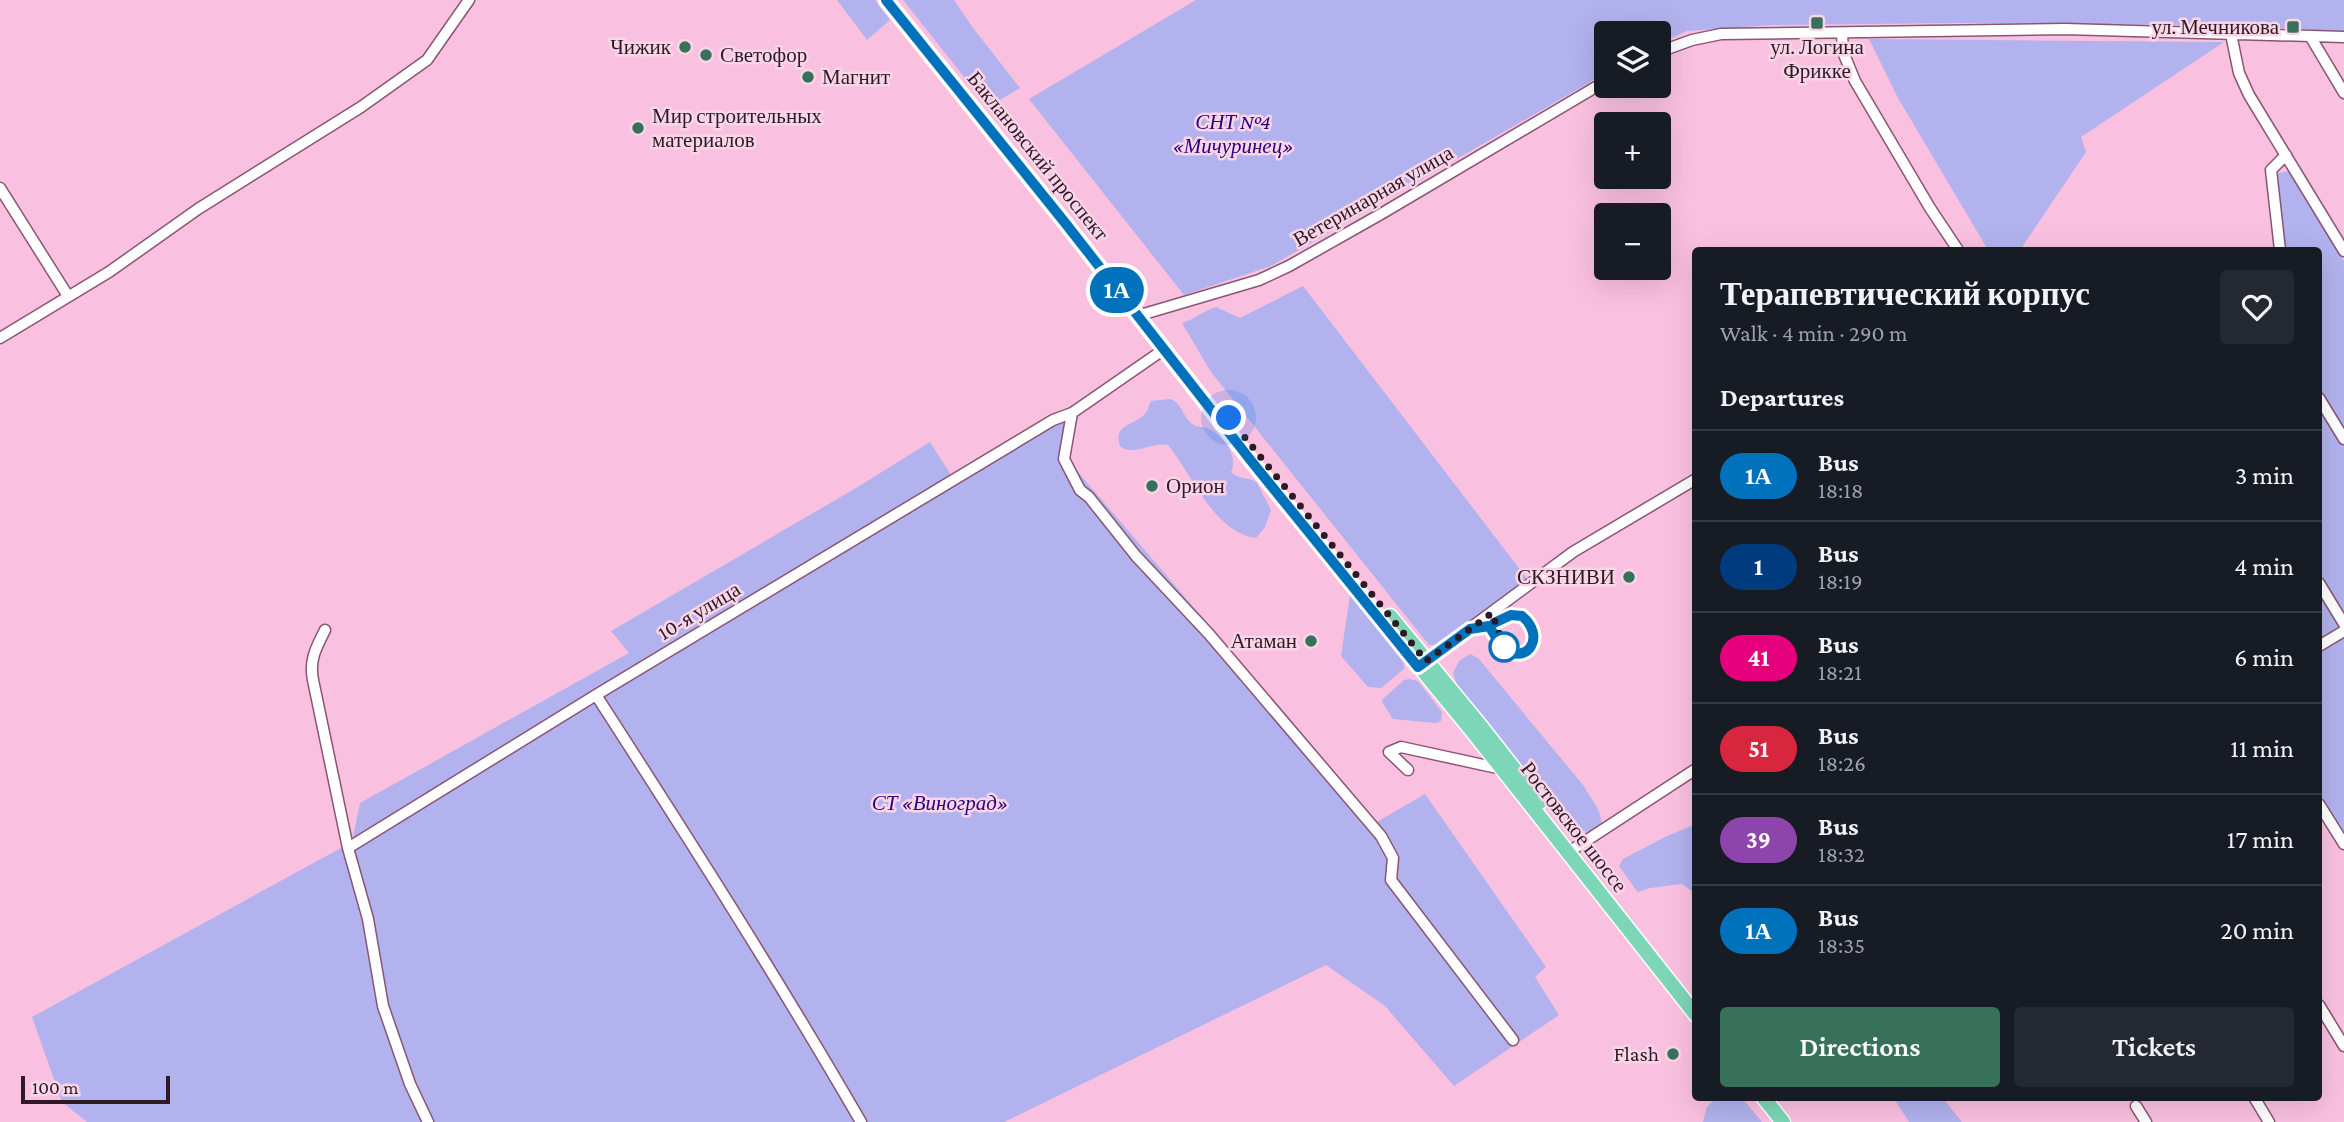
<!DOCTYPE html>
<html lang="en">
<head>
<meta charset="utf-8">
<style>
  body { margin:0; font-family:"Crimson Pro",serif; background:#242831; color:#f1f3f6; height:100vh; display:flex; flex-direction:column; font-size:26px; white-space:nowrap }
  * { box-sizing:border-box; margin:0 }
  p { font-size:23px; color:#9ea1a6 }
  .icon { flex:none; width:38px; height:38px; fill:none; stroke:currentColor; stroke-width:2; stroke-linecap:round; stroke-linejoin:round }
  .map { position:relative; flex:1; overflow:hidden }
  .side { position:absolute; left:1692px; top:247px; width:630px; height:854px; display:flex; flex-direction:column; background:#171b24; border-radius:7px; box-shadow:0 7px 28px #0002 }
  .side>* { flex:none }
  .badge { padding:0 14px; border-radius:23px; font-size:24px; line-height:46px }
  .controls { position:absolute; left:1594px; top:21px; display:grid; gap:14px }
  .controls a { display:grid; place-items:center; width:77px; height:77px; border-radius:7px; background:#171b24; box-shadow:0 7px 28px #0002; font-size:35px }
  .scale { position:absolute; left:21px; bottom:18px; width:149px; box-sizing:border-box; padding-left:7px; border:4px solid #2e1925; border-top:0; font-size:19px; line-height:24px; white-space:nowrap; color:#2e1925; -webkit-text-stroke:5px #f9d5e8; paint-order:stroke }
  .you { position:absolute; width:35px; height:35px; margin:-18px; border:5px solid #fff; border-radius:50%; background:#1a73e8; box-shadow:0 0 0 10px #1a73e833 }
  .map>.badge { position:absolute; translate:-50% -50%; box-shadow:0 0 0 4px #fff }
  h2 { padding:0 28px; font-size:26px; line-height:63px }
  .round { display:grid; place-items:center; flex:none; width:74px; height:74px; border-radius:7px; background:#242831 }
  .overview { display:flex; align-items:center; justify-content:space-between; height:119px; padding:0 28px }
  h1 { font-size:33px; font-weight:600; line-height:52px }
  .button { display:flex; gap:14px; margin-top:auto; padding:14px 28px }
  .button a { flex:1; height:80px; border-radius:7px; background:#38715a; color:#fff; font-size:28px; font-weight:600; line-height:80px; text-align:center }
  .button a+a { background:#242831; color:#f1f3f6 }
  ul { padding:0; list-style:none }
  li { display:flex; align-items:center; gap:21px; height:91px; padding:0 28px; border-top:2px solid #363941 }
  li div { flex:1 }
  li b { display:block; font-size:26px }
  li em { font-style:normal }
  li .badge { min-width:77px; font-weight:700; text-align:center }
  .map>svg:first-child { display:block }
</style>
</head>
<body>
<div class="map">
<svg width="2344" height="1122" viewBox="0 0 2344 1122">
  <rect width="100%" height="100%" fill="#fac0e0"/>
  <path fill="#b2b2ee" d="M 837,0 L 875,0 L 890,20 L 867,40 Z
    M 903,0 L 954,0 L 973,28 L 1020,88 L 988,107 Z
    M 1196,0 L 2344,0 L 2344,31 L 2206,25 L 1958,23 L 1773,25 L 1687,31 L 1659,43 L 1659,33 L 1606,33 L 1606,73 L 1271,266 L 1184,295 L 1029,99 Z
    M 1869,39 L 2224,42 L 2081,137 L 2086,152 L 2020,250 L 1988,250 L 1898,98 Z
    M 2290,171 L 2344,261 L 2344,833 L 2319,793 L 2319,250 L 2283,250 L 2278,173 Z
    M 1303,286 L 1528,580 L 1446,644 L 1429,645 L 1211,372 L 1182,323 C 1195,319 1203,311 1216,307 L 1240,318 Z
    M 1170,399 C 1182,403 1182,415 1191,423 C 1196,428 1201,426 1207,428 C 1223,435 1239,455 1231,472 C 1238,480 1249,476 1257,483 L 1271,510 L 1265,527 L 1256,538 C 1214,533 1192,474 1168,445 C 1150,442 1134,457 1120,446 C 1112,422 1138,426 1146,412 C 1149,409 1149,404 1151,401 Z
    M 1074,404 L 1074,424 L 1066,458 L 1377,822 L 1425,794 L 1546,967 L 1535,977 L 1559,1015 L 1454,1086 L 1385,1006 L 1326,965 L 1004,1122 L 87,1122 L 62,1102 L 32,1017 L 352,842 L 360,803 L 629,653 L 611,631 L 856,488 L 930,442 L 953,478 Z
    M 1350,595 L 1404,663 L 1404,669 L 1381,688 L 1368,687 L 1341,656 Z
    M 1470,654 L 1478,658 L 1583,785 L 1599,811 L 1602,824 L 1588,832 L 1572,827 L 1459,691 L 1453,673 L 1459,661 Z
    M 1409,679 L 1418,681 L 1442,712 L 1441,721 L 1436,723 L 1393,719 L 1382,702 L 1383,699 L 1404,680 Z
    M 1696,824 L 1696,894 L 1682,884 L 1650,888 L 1638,892 L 1636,890 L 1619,866 L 1623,859 L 1667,836 Z
    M 1717,1097 L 1741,1097 L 1762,1122 L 1703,1122 L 1707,1107 Z
    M 1893,1097 L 1942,1097 L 1962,1122 L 1909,1122 Z"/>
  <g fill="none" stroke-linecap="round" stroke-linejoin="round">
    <g stroke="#885573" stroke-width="13">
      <path id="minor" d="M 1842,33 L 1843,52 L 1855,81 L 1930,208 L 1958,250
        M 2231,34 L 2239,73 L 2249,95 L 2344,251
        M 2310,36 L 2344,93
        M 1659,52 L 1692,40 L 1721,34 L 2065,29 L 2344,37
        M 0,188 L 68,296
        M 2280,250 L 2271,170 L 2286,155
        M 1137,316 L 1259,280 L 1289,266 L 1381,214 L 1606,81
        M 0,338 L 109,272 L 198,209 L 361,107 L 427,60 L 469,0
        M 2319,398 L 2344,439
        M 1072,413 L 1064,459 L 1080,490 L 1089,497 L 1136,556 L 1209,634 L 1381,836 L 1393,858 L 1391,880 L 1513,1040
        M 2319,583 L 2344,624
        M 325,630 C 316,648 309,660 313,680 L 348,848 L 368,919 L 383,1006 L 410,1084 L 428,1122
        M 2319,646 L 2344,631
        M 1423,663 L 1573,552 L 1696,479
        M 596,695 C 687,836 777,977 861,1122
        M 1408,770 L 1389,752 L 1401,747 L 1502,769
        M 2319,804 L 2344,844
        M 348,848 L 596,695 L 1053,420 L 1072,413 L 1163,350
        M 1575,848 L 1696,769
        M 2319,1005 L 2344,1046
        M 2254,1097 L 2269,1122
        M 2136,1106 L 2146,1122"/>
    </g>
    <g stroke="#fff" stroke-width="17">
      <path id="major" d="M 886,0 L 1066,224 L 1252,462 L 1473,732 L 1696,1015
        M 1390,616 L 1483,729 L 1540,802
        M 1763,1097 L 1783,1122"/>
    </g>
    <use href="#minor" stroke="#fff" stroke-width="10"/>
    <use href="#major" stroke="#7dd6b8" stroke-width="14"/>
  </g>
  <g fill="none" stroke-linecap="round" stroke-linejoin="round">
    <g stroke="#fff" stroke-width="16">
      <path id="line" d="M 886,0 L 1066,224 L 1252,462 L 1418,667 L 1470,629 L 1489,626 C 1494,634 1499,644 1506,649 C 1526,665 1547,637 1522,616 L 1511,615 L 1494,623"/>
    </g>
    <use href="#line" stroke="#0072bc" stroke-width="10"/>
    <path stroke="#2e1925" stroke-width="7" stroke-dasharray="0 12.6" d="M 1229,418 L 1426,661 L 1492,613 L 1504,647"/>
  </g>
  <g fill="#38715a" stroke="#f9d5e8" stroke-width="2.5">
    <rect x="1810" y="16" width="14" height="14" rx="3.5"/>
    <rect x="2286" y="20" width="14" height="14" rx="3.5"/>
    <circle cx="685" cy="47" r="7"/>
    <circle cx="706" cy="55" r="7"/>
    <circle cx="808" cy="77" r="7"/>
    <circle cx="638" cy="128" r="7"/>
    <circle cx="1152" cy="486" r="7"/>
    <circle cx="1629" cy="577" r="7"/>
    <circle cx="1311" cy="641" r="7"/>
    <circle cx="1673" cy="1054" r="7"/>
  </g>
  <circle fill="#fff" stroke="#0072bc" stroke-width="3.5" cx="1504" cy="647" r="14"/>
  <g text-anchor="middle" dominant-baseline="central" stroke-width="5" stroke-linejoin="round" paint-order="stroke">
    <g font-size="21" fill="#2e1925" stroke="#f9d5e8" text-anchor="end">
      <text x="2279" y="27">ул. Мечникова</text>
      <text x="671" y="47">Чижик</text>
      <text x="1817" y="47" text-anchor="middle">ул. Логина<tspan x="1817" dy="24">Фрикке</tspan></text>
      <text x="720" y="55" text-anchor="start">Светофор</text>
      <text x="822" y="77" text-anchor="start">Магнит</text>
      <text x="652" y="116" text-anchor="start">Мир строительных<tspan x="652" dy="24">материалов</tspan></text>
      <text x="1166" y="486" text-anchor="start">Орион</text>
      <text x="1615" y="577">СКЗНИВИ</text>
      <text x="1297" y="641">Атаман</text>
      <text x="1659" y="1054">Flash</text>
    </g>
    <g font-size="21" font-style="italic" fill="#2c027c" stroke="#f9d5e8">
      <text x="1233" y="122">СНТ №4<tspan x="1233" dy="24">«Мичуринец»</tspan></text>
      <text x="940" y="803">СТ «Виноград»</text>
    </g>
    <g font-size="21" fill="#2e1925" stroke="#f9d5e8">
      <text transform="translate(1038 156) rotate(51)">Баклановский проспект</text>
      <text transform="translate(1373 196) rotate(-30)">Ветеринарная улица</text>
      <text transform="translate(699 611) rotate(-31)">10-я улица</text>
      <text transform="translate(1574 827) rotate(52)">Ростовское шоссе</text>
    </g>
  </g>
</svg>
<div class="controls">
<a><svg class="icon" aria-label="layers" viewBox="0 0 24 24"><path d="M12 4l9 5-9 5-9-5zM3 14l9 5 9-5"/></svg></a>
<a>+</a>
<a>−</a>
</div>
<div class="scale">100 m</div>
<div class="you" style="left:1229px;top:418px"></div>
<b class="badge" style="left:1117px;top:290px;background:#0072bc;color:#fff">1А</b>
<section class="side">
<div class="overview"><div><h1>Терапевтический корпус</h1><p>Walk · 4 min · 290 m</p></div><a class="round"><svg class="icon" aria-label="heart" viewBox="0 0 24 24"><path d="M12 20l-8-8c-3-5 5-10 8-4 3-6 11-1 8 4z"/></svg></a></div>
<h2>Departures</h2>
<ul>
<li><span class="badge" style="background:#0072bc;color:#fff">1А</span><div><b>Bus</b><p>18:18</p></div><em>3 min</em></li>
<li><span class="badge" style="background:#003b80;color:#fff">1</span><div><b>Bus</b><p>18:19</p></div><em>4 min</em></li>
<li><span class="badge" style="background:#e6007e;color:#fff">41</span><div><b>Bus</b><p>18:21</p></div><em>6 min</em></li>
<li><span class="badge" style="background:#d7263d;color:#fff">51</span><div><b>Bus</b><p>18:26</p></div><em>11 min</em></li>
<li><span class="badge" style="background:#8e44ad;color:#fff">39</span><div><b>Bus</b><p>18:32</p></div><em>17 min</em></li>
<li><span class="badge" style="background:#0072bc;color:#fff">1А</span><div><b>Bus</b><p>18:35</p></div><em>20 min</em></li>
</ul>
<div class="button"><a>Directions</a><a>Tickets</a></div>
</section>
</div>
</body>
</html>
